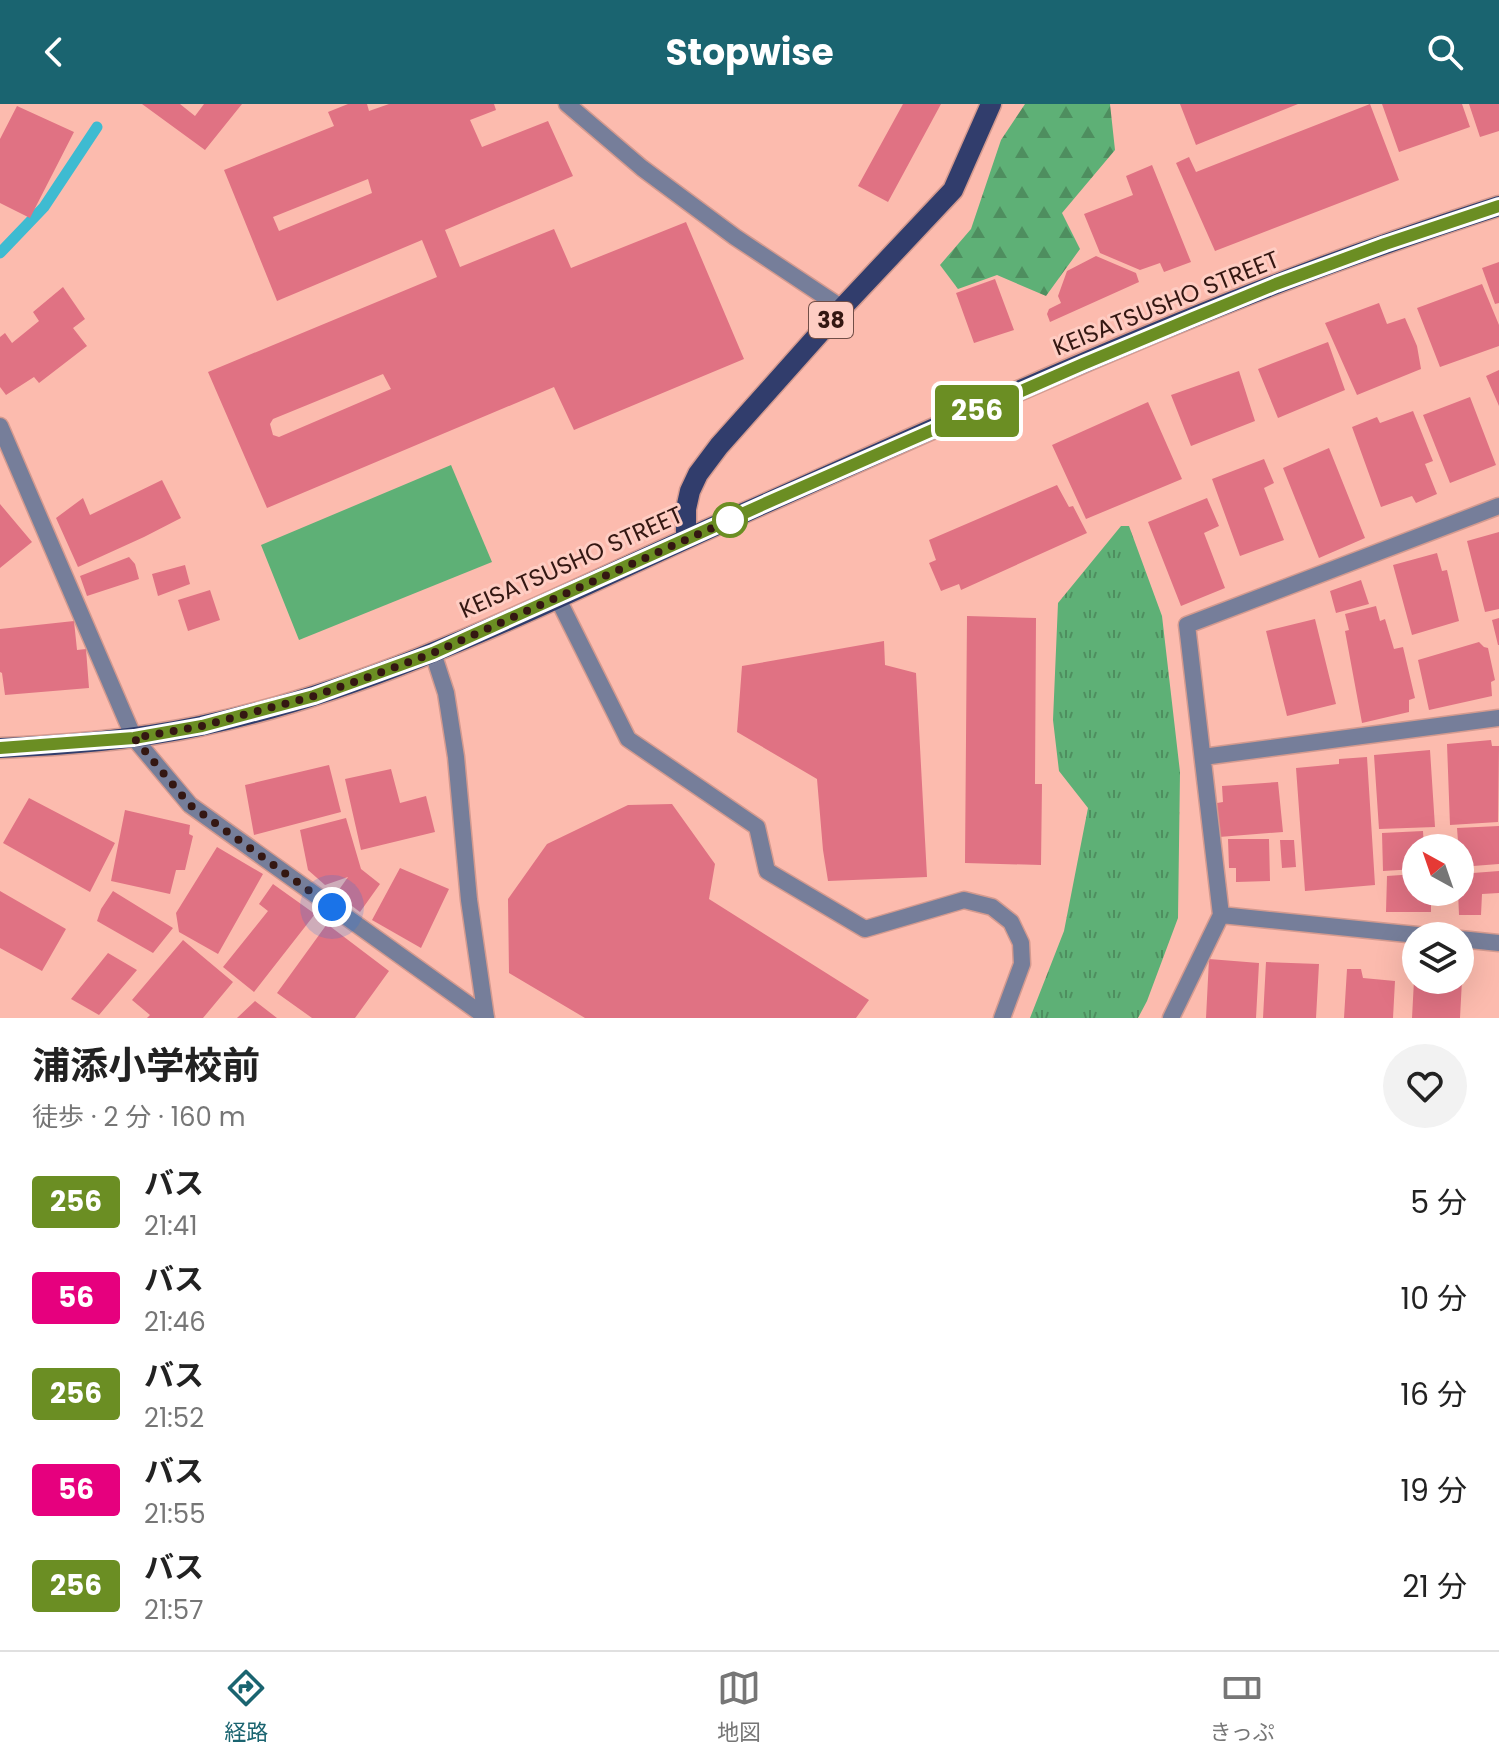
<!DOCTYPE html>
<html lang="ja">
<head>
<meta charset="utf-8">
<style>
  body { margin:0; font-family:Poppins,"Noto Sans JP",sans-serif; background:#f2f2f2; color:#222; height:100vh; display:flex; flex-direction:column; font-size:30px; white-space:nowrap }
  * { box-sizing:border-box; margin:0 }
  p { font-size:26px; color:#767676 }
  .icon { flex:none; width:44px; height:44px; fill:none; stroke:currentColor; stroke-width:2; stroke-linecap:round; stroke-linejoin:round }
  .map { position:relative; height:914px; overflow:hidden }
  .sheet { display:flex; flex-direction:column; background:#fff; flex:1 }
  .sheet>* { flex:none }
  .badge { padding:0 16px; border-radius:6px; font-size:28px; line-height:52px }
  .needle { width:52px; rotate:320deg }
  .fabs { position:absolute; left:1402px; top:730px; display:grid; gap:16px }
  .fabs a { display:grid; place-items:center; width:72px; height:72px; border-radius:50%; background:#fff; box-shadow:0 8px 32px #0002; font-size:40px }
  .you { position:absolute; width:40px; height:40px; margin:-20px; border:6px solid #fff; border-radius:50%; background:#1a73e8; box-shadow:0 0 0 12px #1a73e833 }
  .map>.badge { position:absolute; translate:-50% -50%; box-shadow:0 0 0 4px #fff }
  .round { display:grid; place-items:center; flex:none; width:84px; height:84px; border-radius:42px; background:#f2f2f2 }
  .overview { display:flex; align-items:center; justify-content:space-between; height:136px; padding:0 32px }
  h1 { font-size:38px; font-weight:700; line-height:60px }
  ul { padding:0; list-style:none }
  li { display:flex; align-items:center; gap:24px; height:96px; padding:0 32px }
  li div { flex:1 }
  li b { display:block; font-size:30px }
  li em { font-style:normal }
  li .badge { min-width:88px; font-weight:700; text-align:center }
  header { display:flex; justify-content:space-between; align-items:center; height:104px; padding:0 32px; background:#1a6470; color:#fff; font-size:36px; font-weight:700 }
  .menu { display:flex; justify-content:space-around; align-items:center; height:112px; border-top:2px solid #e0e0e0; background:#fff; font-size:22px; color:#767676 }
  .menu a { display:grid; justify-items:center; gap:4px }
  .menu .active { color:#1a6470 }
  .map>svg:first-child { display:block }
</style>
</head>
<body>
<header><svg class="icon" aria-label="back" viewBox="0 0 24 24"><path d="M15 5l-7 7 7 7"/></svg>Stopwise<svg class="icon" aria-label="search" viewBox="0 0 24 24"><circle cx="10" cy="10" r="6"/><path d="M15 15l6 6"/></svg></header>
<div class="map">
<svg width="1499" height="914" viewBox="0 0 1499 914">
  <defs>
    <pattern id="grass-tufts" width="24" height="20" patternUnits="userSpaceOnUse" patternTransform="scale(2)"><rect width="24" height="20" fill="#5eb076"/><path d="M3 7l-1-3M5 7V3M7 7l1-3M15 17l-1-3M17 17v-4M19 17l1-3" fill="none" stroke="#4e8e5f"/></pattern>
    <pattern id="forest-firs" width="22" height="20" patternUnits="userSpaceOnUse" patternTransform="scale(2)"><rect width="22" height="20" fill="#5eb076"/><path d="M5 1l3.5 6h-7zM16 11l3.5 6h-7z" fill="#4e8e5f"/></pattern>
  </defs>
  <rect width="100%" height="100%" fill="#fcbbae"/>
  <path fill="url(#grass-tufts)" d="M 1121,422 L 1129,422 L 1162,512 L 1180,668 L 1178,814 L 1147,897 L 1138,914 L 1030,914 L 1064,827 L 1088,704 L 1059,667 L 1053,616 L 1058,499 Z"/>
  <path fill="url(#forest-firs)" d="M 1025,0 L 1110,0 L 1115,46 L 1062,109 L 1080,145 L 1046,192 L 997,171 L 958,185 L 940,161 L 971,125 L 1001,36 Z"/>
  <path fill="#5eb076" d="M 451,361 L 492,458 L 299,536 L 261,441 Z"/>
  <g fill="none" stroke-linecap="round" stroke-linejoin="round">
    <path stroke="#3ebbd1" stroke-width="11" d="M 0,149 L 44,103 L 97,23"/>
  </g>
  <path fill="#e07283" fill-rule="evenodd" d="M 142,0 L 180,0 L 195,12 L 204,0 L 242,0 L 205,46 Z
    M 348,0 L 367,0 L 369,7 L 389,0 L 494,0 L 496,6 L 470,16 L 482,43 L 548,17 L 573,72 L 445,126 L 460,163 L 554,125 L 571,164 L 686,118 L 744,255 L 574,326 L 554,283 L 267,404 L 208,268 L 437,173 L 422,136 L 277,197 L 224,66 L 334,22 L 328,8 ZM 368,75 L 372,89 L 279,127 L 273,113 ZM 383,270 L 391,285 L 279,333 L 273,331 L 270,320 L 273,315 Z
    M 903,0 L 941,0 L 888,98 L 858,82 Z
    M 1180,0 L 1298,0 L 1196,41 Z
    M 1370,0 L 1399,76 L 1215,147 L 1176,59 L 1189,53 L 1196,68 Z
    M 1382,0 L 1462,0 L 1470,23 L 1399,48 Z
    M 1469,0 L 1499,0 L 1499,27 L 1480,33 Z
    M 17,2 L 74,28 L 30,114 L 0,99 L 0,35 Z
    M 1152,61 L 1191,158 L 1164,168 L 1160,159 L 1140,166 L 1100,149 L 1084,110 L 1133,91 L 1126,72 Z
    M 1096,152 L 1136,169 L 1139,178 L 1050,218 L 1047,210 L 1049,205 L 1061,199 L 1058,192 L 1067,167 Z
    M 1499,158 L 1499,199 L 1495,200 L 1482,164 Z
    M 995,175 L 1014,226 L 974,239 L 956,189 Z
    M 1482,180 L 1499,221 L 1499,242 L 1440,263 L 1417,204 Z
    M 63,183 L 85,215 L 73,224 L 87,242 L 39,279 L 34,273 L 6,291 L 0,283 L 0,233 L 5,229 L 12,239 L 39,217 L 33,208 Z
    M 1379,199 L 1387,220 L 1405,214 L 1417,242 L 1421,265 L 1357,291 L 1325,219 Z
    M 1328,238 L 1345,286 L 1278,314 L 1258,265 Z
    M 1499,266 L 1499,302 L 1486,272 Z
    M 1239,267 L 1255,317 L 1191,342 L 1171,291 Z
    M 1470,293 L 1496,361 L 1450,379 L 1423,311 Z
    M 1148,298 L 1182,375 L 1086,415 L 1052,341 Z
    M 1413,307 L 1433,357 L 1425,360 L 1437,390 L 1416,399 L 1412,392 L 1381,403 L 1352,323 L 1377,313 L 1380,319 Z
    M 1329,344 L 1365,434 L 1319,454 L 1283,364 Z
    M 1264,355 L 1274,379 L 1264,384 L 1284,436 L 1240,452 L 1212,375 Z
    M 162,376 L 181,414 L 144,433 L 78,463 L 56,414 L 83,394 L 90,411 Z
    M 1057,381 L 1069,403 L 1073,402 L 1087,429 L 961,486 L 959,480 L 941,487 L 929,459 L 936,456 L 929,436 Z
    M 1207,394 L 1219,422 L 1204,429 L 1225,484 L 1181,502 L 1148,418 Z
    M 0,400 L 32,438 L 0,464 Z
    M 1499,428 L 1499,505 L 1485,508 L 1467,437 Z
    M 1437,449 L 1442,467 L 1447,466 L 1459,517 L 1412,531 L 1393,461 Z
    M 129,453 L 135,460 L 139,475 L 87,492 L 80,472 Z
    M 185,461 L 190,480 L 158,492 L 152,470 Z
    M 1361,476 L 1369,500 L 1336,509 L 1330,487 Z
    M 210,486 L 220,516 L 188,527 L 178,496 Z
    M 1376,502 L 1380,517 L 1385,515 L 1394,545 L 1403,543 L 1415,594 L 1409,596 L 1409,608 L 1362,619 L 1345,527 L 1349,526 L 1345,510 Z
    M 967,512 L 1036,514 L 1035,680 L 1042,680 L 1041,761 L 965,759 Z
    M 1499,514 L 1499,541 L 1498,541 L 1492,516 Z
    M 1315,515 L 1336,600 L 1287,612 L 1266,527 Z
    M 74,517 L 77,546 L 86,545 L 89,584 L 5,591 L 2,569 L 0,568 L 0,525 Z
    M 884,537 L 885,561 L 916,569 L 927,773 L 828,777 L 823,746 L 817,675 L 737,628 L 742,562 Z
    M 1479,538 L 1484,543 L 1488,544 L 1495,576 L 1491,578 L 1492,592 L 1429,606 L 1418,556 Z
    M 1491,636 L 1492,642 L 1499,642 L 1498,718 L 1450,721 L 1447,640 Z
    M 1430,646 L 1435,723 L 1379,725 L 1374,651 Z
    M 1367,653 L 1375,781 L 1305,787 L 1296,664 L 1339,660 L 1339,655 Z
    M 329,661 L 341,708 L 254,731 L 245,681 Z
    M 391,665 L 400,699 L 426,692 L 435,728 L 361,746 L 345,675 Z
    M 1278,678 L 1283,728 L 1219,733 L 1217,699 L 1223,698 L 1222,682 Z
    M 29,694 L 115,739 L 90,788 L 3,739 Z
    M 672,700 L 715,760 L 709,795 L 869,896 L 856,914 L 585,914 L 509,869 L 508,795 L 547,740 L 628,701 Z
    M 125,706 L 190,721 L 189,730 L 193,732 L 185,766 L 176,766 L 170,790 L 111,777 Z
    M 346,714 L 361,765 L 380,780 L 360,808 L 336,790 L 348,773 L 325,781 L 308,766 L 300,726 Z
    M 1499,722 L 1499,760 L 1460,763 L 1457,724 Z
    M 1423,727 L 1424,744 L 1416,744 L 1416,765 L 1383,767 L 1382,729 Z
    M 1228,735 L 1269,735 L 1270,777 L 1236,778 L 1236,764 L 1229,764 Z
    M 1280,736 L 1294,736 L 1296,763 L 1282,764 Z
    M 217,743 L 263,770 L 218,850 L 179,828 L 176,809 Z
    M 400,764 L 449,785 L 421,844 L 372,816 Z
    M 1499,767 L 1499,789 L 1482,790 L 1481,811 L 1459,811 L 1458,788 L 1460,788 L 1460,770 Z
    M 1416,770 L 1416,788 L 1431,788 L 1431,808 L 1386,808 L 1387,772 Z
    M 273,780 L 315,810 L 254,888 L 223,863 L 268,807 L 259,800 Z
    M 0,787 L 66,825 L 42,867 L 0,844 Z
    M 113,787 L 173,824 L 153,849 L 97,817 L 101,805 Z
    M 327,820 L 389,867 L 355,914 L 312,914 L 277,889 Z
    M 183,836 L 233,878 L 203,914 L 147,914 L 150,911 L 132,896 Z
    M 108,849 L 137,866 L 99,911 L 71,895 Z
    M 1209,855 L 1259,859 L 1256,914 L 1206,914 Z
    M 1266,858 L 1319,860 L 1316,914 L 1263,914 Z
    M 1347,865 L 1361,865 L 1363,874 L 1395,877 L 1393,914 L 1344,914 Z
    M 1414,876 L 1462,876 L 1460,914 L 1412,914 Z
    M 255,897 L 277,914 L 237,914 Z"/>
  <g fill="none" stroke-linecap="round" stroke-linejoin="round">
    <g stroke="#d49a8f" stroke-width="19">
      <path id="service" d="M 567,0 L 642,64 L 735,133 L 842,204
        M 557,493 L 628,635 L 757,723 L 767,767 L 865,825 L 964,796 L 992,803 L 1011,818 L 1021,839 L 1022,860 L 1002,914"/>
    </g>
    <g stroke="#d49a8f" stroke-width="19">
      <path id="minor" d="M 0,322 L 134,634 L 190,701 L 486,913
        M 433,549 L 446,589 L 456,653 L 469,796 L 486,914
        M 1203,653 L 1499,614
        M 1221,811 L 1427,832
        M 1460,835 L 1499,839
        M 1171,914 L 1221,811 L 1187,521 L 1499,402"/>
    </g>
    <g stroke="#d49a8f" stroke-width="23">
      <path id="primary" d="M 686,435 L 686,405 L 690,387 L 698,370 L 719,342 L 842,204 L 953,86 L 991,0
        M 0,644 C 67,641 134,636 200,622 C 389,583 570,486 746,408 C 922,330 1099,248 1279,179 C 1351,151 1425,126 1499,102"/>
    </g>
    <use href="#service" stroke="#767e9a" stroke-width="16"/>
    <use href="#minor" stroke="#767e9a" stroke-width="16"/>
    <use href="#primary" stroke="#313d6c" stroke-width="20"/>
  </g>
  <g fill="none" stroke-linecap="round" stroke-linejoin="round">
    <g stroke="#fff" stroke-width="18">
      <path id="line" d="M 0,644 L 134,634 L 202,622 L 314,592 L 433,549 L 773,396 L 1083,260 L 1193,214 L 1276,180 L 1385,140 L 1499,102"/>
    </g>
    <use href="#line" stroke="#6b8e23" stroke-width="12"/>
    <path stroke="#341712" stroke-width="8" stroke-dasharray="0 14.4" d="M 332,803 L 190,701 L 134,634 L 202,622 L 314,592 L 374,571 L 433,549 L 730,416"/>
  </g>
  <circle fill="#fff" stroke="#6b8e23" stroke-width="4" cx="730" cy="416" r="16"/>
  <g text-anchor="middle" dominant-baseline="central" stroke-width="6" stroke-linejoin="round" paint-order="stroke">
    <rect fill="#fecdc3" stroke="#714e47" stroke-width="2" x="809" y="198" width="44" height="36" rx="6"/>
    <g font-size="22" font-weight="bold" fill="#341712">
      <text x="831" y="216">38</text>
    </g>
    <g font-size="24" fill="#341712" stroke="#fecdc3">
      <text transform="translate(1166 199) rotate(-22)">KEISATSUSHO STREET</text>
      <text transform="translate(571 458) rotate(-24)">KEISATSUSHO STREET</text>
    </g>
  </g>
</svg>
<div class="fabs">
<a><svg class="needle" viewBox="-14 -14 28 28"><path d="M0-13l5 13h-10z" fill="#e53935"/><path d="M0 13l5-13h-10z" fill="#767676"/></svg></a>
<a><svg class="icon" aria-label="layers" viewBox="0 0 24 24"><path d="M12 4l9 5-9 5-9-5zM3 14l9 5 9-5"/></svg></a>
</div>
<div class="you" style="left:332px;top:803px"></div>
<b class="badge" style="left:977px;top:307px;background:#6b8e23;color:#fff">256</b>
</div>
<section class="sheet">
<div class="overview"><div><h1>浦添小学校前</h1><p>徒歩 · 2 分 · 160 m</p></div><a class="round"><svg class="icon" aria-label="heart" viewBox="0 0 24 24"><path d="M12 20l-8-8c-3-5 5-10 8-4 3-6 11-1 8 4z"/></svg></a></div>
<ul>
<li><span class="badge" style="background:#6b8e23;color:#fff">256</span><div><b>バス</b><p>21:41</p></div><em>5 分</em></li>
<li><span class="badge" style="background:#e6007e;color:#fff">56</span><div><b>バス</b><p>21:46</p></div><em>10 分</em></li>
<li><span class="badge" style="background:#6b8e23;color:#fff">256</span><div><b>バス</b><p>21:52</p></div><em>16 分</em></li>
<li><span class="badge" style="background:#e6007e;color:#fff">56</span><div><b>バス</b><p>21:55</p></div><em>19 分</em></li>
<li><span class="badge" style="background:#6b8e23;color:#fff">256</span><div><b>バス</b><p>21:57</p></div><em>21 分</em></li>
</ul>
</section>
<nav class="menu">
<a class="active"><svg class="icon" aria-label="directions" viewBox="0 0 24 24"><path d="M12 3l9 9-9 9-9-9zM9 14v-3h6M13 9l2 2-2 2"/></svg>経路</a>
<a><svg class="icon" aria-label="map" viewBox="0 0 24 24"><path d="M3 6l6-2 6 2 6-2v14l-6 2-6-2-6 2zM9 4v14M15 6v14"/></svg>地図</a>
<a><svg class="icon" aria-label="tickets" viewBox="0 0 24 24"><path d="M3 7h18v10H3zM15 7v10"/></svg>きっぷ</a>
</nav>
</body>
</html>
